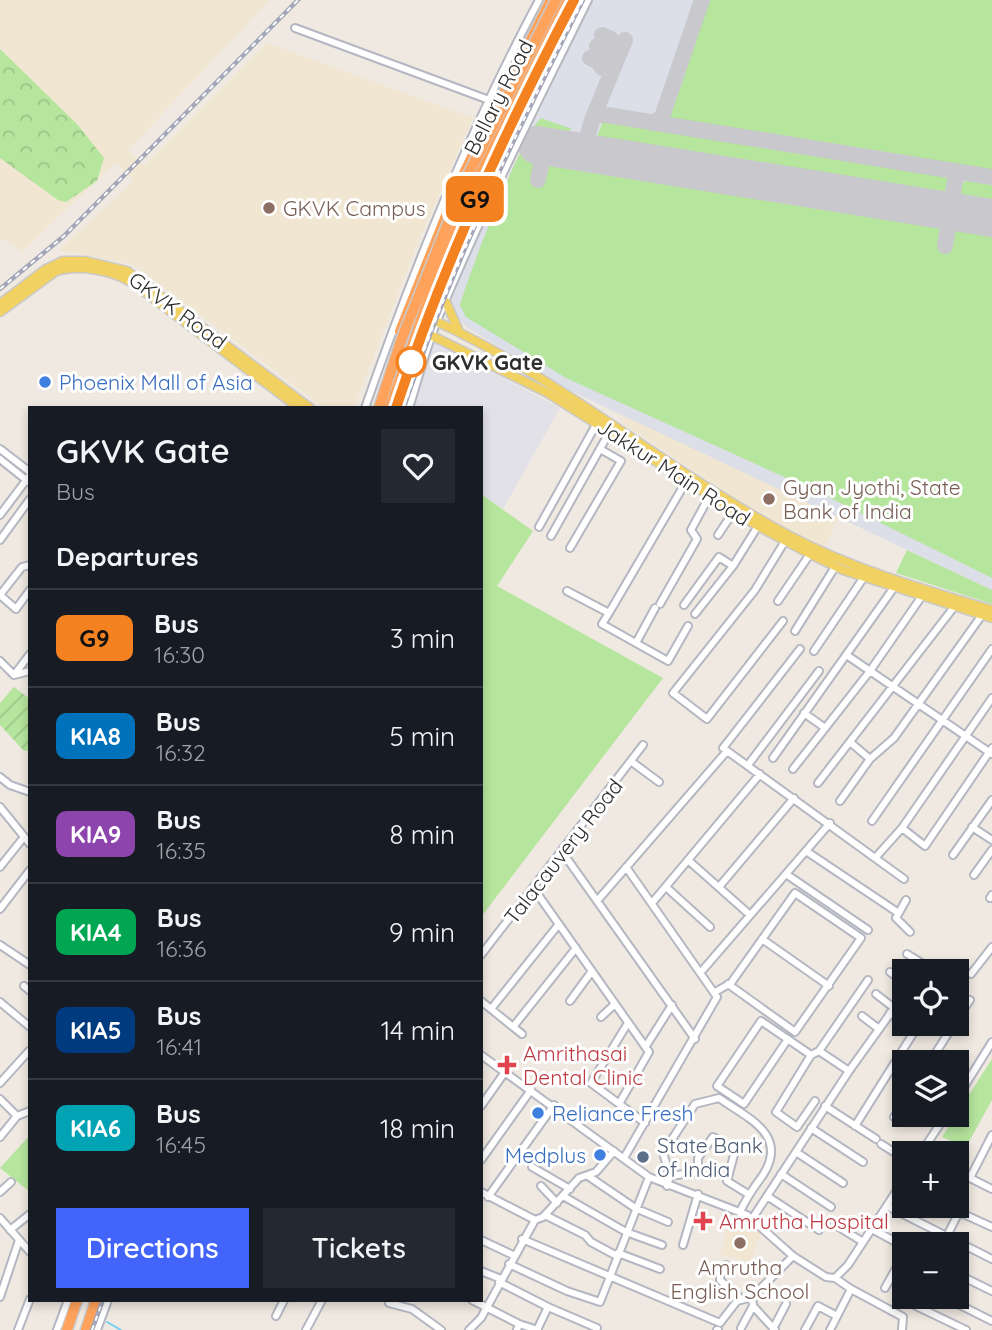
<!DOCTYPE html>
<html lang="en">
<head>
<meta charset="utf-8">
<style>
  body { margin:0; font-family:Quicksand,sans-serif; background:#242831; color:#f1f3f6; height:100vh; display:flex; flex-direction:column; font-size:26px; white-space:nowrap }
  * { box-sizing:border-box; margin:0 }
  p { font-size:23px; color:#9ea1a6 }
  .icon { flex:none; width:38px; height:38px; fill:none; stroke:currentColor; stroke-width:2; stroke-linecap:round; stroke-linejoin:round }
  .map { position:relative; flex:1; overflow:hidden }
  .drawer { position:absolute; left:28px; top:406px; width:455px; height:896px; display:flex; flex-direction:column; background:#171b24; border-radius:0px; box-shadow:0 4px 10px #0003 }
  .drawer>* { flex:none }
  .badge { padding:0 14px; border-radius:10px; font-size:24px; line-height:46px }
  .controls { position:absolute; left:892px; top:959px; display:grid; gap:14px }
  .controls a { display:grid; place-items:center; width:77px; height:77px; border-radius:0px; background:#171b24; box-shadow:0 4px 10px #0003; font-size:35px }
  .map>.badge { position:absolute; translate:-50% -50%; box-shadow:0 0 0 4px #fff }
  h2 { padding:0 28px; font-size:26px; line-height:63px }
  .round { display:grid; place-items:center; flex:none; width:74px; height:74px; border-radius:0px; background:#242831 }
  .headline { display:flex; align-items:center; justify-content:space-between; height:119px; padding:0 28px }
  h1 { font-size:33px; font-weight:600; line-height:52px }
  .button { display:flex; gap:14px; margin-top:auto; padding:14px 28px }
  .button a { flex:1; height:80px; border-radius:0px; background:#4264fb; color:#fff; font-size:28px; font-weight:600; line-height:80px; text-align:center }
  .button a+a { background:#242831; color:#f1f3f6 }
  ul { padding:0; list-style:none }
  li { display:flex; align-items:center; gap:21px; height:98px; padding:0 28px; border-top:2px solid #363941 }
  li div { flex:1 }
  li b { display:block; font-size:26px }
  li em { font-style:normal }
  li .badge { min-width:77px; font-weight:700; text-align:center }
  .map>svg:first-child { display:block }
</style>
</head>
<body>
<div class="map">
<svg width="992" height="1330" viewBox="0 0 992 1330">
  <defs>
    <pattern id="forest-crowns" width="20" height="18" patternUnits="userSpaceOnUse" patternTransform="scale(1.75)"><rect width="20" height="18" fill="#b6e59e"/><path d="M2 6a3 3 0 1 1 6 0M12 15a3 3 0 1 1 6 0" fill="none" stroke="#9dc588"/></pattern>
    <pattern id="garden-furrows" width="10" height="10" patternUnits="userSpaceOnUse" patternTransform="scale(1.75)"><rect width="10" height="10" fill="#b6e59e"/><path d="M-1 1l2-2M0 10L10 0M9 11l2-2" fill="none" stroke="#9dc588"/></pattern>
  </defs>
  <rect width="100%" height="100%" fill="#efe9e1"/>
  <path fill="#e3e1e8" d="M 434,341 L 560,408 L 503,509 L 481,494 L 481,408 L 413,408 Z"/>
  <path fill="#f0e6d1" d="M 0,0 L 270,0 L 128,150 L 144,166 L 267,43 L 473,118 L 418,242 L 354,408 L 324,408 L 134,265 L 59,250 L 134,181 L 116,162 L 23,251 L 0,238 Z
    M 627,417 L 839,517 L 824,548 L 773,524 L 621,422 Z
    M 732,1213 L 745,1218 L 761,1232 L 751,1263 L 720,1254 Z"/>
  <path fill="#dcdee8" d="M 593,0 L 992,0 L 992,590 L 565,388 L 467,327 L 455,315 L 450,302 L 474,247 Z"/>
  <path fill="#b6e59e" d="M 706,0 L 992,0 L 992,171 L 668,119 L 666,113 Z
    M 541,118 L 572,129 L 558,137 L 538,137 L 532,180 L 545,181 L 551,156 L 937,218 L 942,224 L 938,245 L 950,247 L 958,222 L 992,227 L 992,578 L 824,495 L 566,378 L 466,317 L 460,305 C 469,273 521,137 541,118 Z
    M 603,121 L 944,176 L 949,180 L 942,201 L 603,147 L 597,137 Z
    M 967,180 L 992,184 L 992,209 L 961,203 L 961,184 Z
    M 481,494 L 533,531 L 497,586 L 663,678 L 481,917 Z
    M 907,550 L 992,590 L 992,604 L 896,573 Z
    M 992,1059 L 992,1100 L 966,1147 L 942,1137 Z
    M 30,1135 L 30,1192 L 0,1168 Z"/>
  <path fill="url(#forest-crowns)" d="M 0,49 L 77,124 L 104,158 L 97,181 L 66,202 L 58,200 L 0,158 Z"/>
  <path fill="url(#garden-furrows)" d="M 14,687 L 30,699 L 30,750 L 24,751 L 0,725 L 0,703 Z"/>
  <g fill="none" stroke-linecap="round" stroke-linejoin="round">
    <path stroke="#75cff0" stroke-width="2" d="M 107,1322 L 121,1330"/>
    <path stroke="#c9c8cc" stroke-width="16" d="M 602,35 L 611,39 L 613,45
      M 597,46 L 605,50 L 607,56
      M 590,58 L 599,62 L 602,68
      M 592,120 L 597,115 L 607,115 L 992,177
      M 653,123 L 662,117 L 702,0
      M 588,153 L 584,149 L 592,120 L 625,40
      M 538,180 L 544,150 L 553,147
      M 945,246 L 949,220 L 955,212 L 951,207 L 956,174"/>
    <path stroke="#c9c8cc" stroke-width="38" d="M 537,145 L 992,218"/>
    <g stroke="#b4b7c1" stroke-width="10">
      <path id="minor" d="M 295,28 L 489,100
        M 365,408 C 414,267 469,131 539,0
        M 409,408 C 418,379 426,349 437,321 C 482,211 536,106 588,0
        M 0,449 L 30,472
        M 0,459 L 30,483
        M 0,515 L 30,475
        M 539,527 L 597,423
        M 718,535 L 734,511
        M 551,536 L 610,431
        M 0,540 L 30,499
        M 570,548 L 621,461 L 600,449
        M 567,591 L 609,613 L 687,480
        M 0,595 L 16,609 L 30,590
        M 0,595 L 22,567 L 30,565
        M 778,601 L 810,554
        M 660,604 L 697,539 L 691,530 L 710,495
        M 684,605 L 719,557 L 733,566
        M 609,613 L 602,624 L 668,661 L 688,626
        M 695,614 L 733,566 L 758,526
        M 783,621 L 707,719 L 673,693 L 755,590 L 785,541
        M 795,631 L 835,567
        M 636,643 L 655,608
        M 800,649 L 723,748 L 904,879
        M 814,651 L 864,577
        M 848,656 L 992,754
        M 0,661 L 14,675 L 30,671
        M 14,675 L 30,654
        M 804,713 L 825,728
        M 850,742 L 870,759
        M 773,758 L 895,586
        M 632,762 L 659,782
        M 748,765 L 819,671
        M 793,769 L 870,671 L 922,596
        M 0,777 L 10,785 L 30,792
        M 818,783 L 954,607
        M 840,801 L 870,759 L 894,738 L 982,615
        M 0,807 L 30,844
        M 872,821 L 992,649
        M 972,827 L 992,840
        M 902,828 L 925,846 L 992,748
        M 806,851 L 897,912
        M 563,853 L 695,1039
        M 953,855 L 992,800
        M 876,857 L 902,828 L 992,698
        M 688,860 L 750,915
        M 0,867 L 24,837
        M 786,874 L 868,930
        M 974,875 L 992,850
        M 666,887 L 710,927
        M 719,887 L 794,798
        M 534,889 L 649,1052 L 619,1104
        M 990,898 L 992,895
        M 906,900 L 896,918 L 910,932
        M 597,901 L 727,751
        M 652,903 L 760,774
        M 0,909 L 30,870
        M 762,939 L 829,986
        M 0,945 L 30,965
        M 907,954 L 925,965
        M 481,955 L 643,745
        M 701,972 L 830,823
        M 890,972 L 905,983
        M 971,974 L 992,947
        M 24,986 L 30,991
        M 715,992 L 731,983 L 795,893 L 861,938 L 795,1032 L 728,984
        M 876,994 L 894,1008
        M 481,1001 L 522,1034
        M 570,1001 L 592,971
        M 0,1002 L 30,1027
        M 491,1009 L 559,924
        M 890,1013 L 905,1023
        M 862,1016 L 879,1029
        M 601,1017 L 615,1004
        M 957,1019 L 970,1000
        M 628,1023 L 591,1083 L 645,1123
        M 513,1027 L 576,948
        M 788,1039 L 744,1104 L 717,1086 L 761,1021 L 811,1055
        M 646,1046 L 672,1005
        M 481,1055 L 649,1177 L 747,1215 L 793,1256 L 826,1277 L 835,1278 L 848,1265 L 905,1178
        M 930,1062 L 954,1024
        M 849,1071 L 819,1051 L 868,980
        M 0,1083 L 29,1051
        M 957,1098 L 992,1042
        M 0,1099 L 17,1116 L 0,1137
        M 815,1101 L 797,1127 L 776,1112 L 811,1055 L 819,1051
        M 481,1106 L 505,1072
        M 825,1106 L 876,1139
        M 17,1116 L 30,1111
        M 894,1117 L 905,1101
        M 855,1126 L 919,1024
        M 811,1128 L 863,1162
        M 992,1135 L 970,1178 L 992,1189
        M 881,1144 L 905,1159
        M 796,1152 L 843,1183
        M 921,1153 L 946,1115
        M 624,1158 L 717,997 L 626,867
        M 481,1160 L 531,1090
        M 532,1167 L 570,1189
        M 781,1174 L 831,1207
        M 588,1176 L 635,1208 L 668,1222
        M 670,1176 L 698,1172 L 698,1158 L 713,1137 L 735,1151 L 727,1181 L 748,1194
        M 541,1186 L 557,1203
        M 667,1186 L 670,1176 L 663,1153 L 695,1104 L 719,1098 C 747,1118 789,1134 763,1175 C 754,1187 746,1198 740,1212
        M 0,1192 L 11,1182
        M 481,1192 L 535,1220
        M 563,1196 L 626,1232 L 662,1245
        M 767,1196 L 819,1230
        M 488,1197 L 554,1105
        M 887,1206 L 992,1259
        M 545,1215 L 585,1235 L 591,1242 L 617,1256
        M 0,1218 L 30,1252
        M 752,1219 L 849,1071 L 905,993
        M 834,1224 L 863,1242
        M 872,1229 L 905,1247
        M 10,1230 L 30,1214
        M 522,1239 L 720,1323 L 737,1301 L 752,1297
        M 481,1240 L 513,1255
        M 943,1244 L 959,1212 L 992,1227
        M 683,1245 L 698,1194
        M 618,1253 L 660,1269
        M 509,1264 L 567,1291 L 600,1302 L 649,1177
        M 726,1265 L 720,1273 L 720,1280 L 741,1299
        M 895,1270 L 905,1276
        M 481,1271 L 501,1279
        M 957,1274 L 992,1291
        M 499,1282 L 548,1307
        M 885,1288 L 899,1263
        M 851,1289 L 903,1317 L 902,1330
        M 0,1297 L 19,1240
        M 916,1297 L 912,1304 L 966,1330
        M 944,1297 L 992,1321
        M 472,1300 L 519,1324
        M 389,1303 L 412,1309 L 441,1330
        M 276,1316 L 284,1300
        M 741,1328 L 753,1306
        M 773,1329 L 786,1304
        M 18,1330 L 30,1299
        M 57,1330 L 68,1300
        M 97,1330 L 108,1300
        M 306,1330 L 322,1300
        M 469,1330 L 481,1318 L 535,1220 L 543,1217 L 579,1178 L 596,1172 L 614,1151
        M 517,1330 L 519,1324 L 538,1330
        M 537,1330 L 548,1307 L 597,1328
        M 717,1330 L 718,1330
        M 775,1330 L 753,1306 L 752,1297 L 793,1256
        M 805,1330 L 818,1306 L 837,1316
        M 830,1330 L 851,1289 L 835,1278"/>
    </g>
    <g stroke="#c9c9c9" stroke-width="11">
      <path id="major" d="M 435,297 L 446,302 L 458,329
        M 0,304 L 46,269 L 63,261 L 85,261 L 127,271 L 310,408
        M 408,309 C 543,364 659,466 788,535 C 852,569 922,589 992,610
        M 0,312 L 56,271 C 79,264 112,270 133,283 L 299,408
        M 404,322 L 548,393 L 758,526 L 810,554 L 843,570 L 992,618"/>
    </g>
    <g stroke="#c9c9c9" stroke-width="13">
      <path id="highway" d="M 556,35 L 574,0
        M 463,175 L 551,0
        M 429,311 L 489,167
        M 400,331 L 457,188
        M 396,408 L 408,372
        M 67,1330 L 77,1300
        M 86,1330 L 96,1300"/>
    </g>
    <use href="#minor" stroke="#fff" stroke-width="6"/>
    <use href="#major" stroke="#f2d163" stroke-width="8"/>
    <use href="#highway" stroke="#ffa35c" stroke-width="10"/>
    <g stroke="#a3a6b8" stroke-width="4.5">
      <path id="rail" d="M 0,289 L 64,236 L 298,0
        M 404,407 C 452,265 516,133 583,0
        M 92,1330 L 103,1300"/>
    </g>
    <use href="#rail" stroke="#fff" stroke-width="2" stroke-dasharray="5" stroke-linecap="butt"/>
    <g stroke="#c9c9c9" stroke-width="13" stroke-linecap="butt">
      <path id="highway-bridge" d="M 379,408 L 402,338 L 464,183 L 556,0
        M 390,408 L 435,281 L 475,185 L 568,0"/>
    </g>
    <use href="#highway-bridge" stroke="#ffa35c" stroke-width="10"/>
  </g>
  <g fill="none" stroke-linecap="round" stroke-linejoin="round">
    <g stroke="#fff" stroke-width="16">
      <path id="line" d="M 396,408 C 443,265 504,133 574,0"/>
    </g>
    <use href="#line" stroke="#f58220" stroke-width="10"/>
  </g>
  <g fill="#8d6e63" stroke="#fff" stroke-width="2.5">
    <circle cx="269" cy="208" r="7"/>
    <circle cx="769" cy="499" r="7"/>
    <circle cx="740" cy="1243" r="7"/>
  </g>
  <circle fill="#fff" stroke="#f58220" stroke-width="3.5" cx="411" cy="362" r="14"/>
  <g fill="#3f7fe0" stroke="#fff" stroke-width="2.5">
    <circle cx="45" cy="382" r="7"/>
    <circle cx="538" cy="1113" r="7"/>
    <circle cx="600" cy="1155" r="7"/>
  </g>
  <g fill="#e0444e" stroke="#fff" stroke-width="2.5">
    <path d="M503.5 1054.5h7v7h7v7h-7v7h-7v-7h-7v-7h7z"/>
    <path d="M699.5 1210.5h7v7h7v7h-7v7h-7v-7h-7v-7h7z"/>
  </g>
  <circle fill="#5c6f8a" stroke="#fff" stroke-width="2.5" cx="643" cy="1157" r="7"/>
  <g text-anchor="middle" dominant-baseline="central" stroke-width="6" stroke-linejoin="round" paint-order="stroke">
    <g font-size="21" fill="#2e2e2e" stroke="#fff">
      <text transform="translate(498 97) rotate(-63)">Bellary Road</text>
      <text transform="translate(178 310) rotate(36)">GKVK Road</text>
      <text transform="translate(674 472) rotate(33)">Jakkur Main Road</text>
      <text transform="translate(563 851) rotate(-52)">Talacauvery Road</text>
    </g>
    <g font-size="21" fill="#785e54" stroke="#fff" text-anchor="start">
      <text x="283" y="208">GKVK Campus</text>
      <text x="783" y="487">Gyan Jyothi, State<tspan x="783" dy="24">Bank of India</tspan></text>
      <text x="740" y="1267" text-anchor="middle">Amrutha<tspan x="740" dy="24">English School</tspan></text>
    </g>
    <g font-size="21" font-weight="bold" fill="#2e2e2e" stroke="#fff" text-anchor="start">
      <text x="432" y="362">GKVK Gate</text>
    </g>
    <g font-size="21" fill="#366cbe" stroke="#fff" text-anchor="start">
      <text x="59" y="382">Phoenix Mall of Asia</text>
      <text x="552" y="1113">Reliance Fresh</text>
      <text x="586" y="1155" text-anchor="end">Medplus</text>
    </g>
    <g font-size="21" fill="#be3a42" stroke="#fff" text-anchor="start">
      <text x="523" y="1053">Amrithasai<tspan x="523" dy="24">Dental Clinic</tspan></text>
      <text x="719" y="1221">Amrutha Hospital</text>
    </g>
    <g font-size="21" fill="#4e5e75" stroke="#fff" text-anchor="start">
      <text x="657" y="1145">State Bank<tspan x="657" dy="24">of India</tspan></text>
    </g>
  </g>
</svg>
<div class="controls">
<a><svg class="icon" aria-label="locate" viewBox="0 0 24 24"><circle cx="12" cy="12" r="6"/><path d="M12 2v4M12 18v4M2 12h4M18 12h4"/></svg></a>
<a><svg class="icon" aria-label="layers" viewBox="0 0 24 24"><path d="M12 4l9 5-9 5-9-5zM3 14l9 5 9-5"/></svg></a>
<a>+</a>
<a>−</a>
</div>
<b class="badge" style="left:475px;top:199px;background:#f58220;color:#111">G9</b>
<section class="drawer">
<div class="headline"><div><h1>GKVK Gate</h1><p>Bus</p></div><a class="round"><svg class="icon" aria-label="heart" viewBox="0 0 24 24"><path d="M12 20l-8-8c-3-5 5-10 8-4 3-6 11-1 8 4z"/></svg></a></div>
<h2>Departures</h2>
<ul>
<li><span class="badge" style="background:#f58220;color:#111">G9</span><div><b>Bus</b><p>16:30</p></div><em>3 min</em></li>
<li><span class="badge" style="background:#0072bc;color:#fff">KIA8</span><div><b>Bus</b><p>16:32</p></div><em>5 min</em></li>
<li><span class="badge" style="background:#8e44ad;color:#fff">KIA9</span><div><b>Bus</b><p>16:35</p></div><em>8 min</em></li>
<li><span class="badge" style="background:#00a651;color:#fff">KIA4</span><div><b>Bus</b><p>16:36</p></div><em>9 min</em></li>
<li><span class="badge" style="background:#003b80;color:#fff">KIA5</span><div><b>Bus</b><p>16:41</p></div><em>14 min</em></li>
<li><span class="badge" style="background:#00a3b4;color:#fff">KIA6</span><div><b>Bus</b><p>16:45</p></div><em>18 min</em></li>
</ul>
<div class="button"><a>Directions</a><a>Tickets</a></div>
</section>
</div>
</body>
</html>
